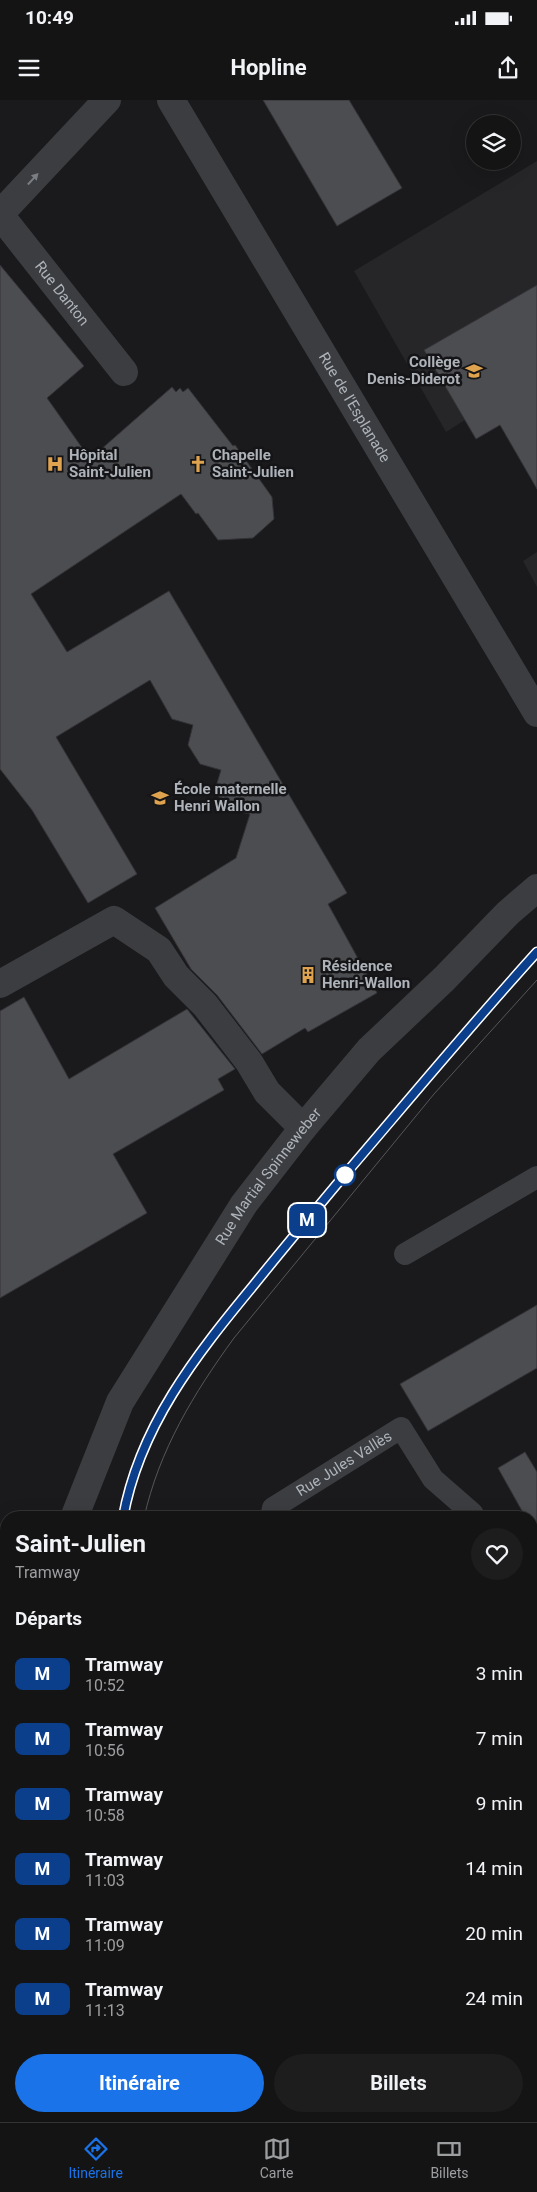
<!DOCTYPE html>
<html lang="fr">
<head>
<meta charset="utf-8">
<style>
  body { margin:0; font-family:Roboto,sans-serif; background:#1d1d1e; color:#f1f3f6; height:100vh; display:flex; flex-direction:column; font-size:19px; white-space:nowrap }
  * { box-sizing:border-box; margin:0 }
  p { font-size:16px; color:#9d9ea0 }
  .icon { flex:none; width:28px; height:28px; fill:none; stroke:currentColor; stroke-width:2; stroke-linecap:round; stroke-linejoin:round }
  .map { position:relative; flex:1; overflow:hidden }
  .details { position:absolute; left:0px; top:1411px; width:538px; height:611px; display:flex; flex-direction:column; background:#141415; border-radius:20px 20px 0 0; box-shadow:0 5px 20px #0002,0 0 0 1px #333334 }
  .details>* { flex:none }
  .badge { padding:0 10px; border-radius:8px; font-size:18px; line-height:32px }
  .controls { position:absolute; left:466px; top:15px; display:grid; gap:10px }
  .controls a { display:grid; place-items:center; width:55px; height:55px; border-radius:50%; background:#141415; box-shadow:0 5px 20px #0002,0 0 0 1px #333334; font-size:25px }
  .map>.badge { position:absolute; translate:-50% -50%; box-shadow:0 0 0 2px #fff }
  h2 { padding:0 15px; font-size:19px; line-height:45px }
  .round { display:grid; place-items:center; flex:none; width:52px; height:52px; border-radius:26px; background:#1d1d1e }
  .headline { display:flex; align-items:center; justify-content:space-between; height:85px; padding:0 15px }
  h1 { font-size:24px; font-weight:700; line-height:38px }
  .cta { display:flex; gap:10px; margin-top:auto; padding:10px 15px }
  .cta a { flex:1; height:58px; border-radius:30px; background:#1a73e8; color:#fff; font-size:20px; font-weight:700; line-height:58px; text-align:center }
  .cta a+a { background:#1d1d1e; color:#f1f3f6 }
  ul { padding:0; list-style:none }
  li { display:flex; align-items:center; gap:15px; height:65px; padding:0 15px }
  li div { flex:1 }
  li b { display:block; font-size:19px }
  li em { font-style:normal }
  li .badge { min-width:55px; font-weight:700; text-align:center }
  .status { display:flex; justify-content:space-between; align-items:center; height:35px; padding:0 25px; background:#141415; direction:ltr }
  .status svg { height:14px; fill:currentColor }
  header { display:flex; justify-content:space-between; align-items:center; height:65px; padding:0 15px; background:#141415; font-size:22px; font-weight:700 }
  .menu { display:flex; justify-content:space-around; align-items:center; height:70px; border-top:1px solid #333334; background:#141415; font-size:14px; color:#9d9ea0 }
  .menu a { display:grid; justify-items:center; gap:2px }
  .menu .active { color:#1a73e8 }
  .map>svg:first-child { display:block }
</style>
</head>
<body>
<div class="status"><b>10:49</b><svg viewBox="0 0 49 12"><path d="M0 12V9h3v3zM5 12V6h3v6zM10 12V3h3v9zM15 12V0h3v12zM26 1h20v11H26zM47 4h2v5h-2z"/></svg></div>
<header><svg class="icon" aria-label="menu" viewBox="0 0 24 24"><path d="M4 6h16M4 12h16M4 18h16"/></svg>Hopline<svg class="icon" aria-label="share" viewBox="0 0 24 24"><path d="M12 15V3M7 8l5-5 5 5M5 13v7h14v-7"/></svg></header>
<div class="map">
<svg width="537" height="2022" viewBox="0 0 537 2022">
  <rect width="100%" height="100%" fill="#1a1a1c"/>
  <path fill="#262629" d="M 537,61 L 537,389 L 500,325 L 465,320 L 446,332 L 354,171 Z
    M 537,452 L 537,487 L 523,461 Z
    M 0,1870 L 6,1872 L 6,2016 L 239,2016 L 237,2022 L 0,2022 Z"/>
  <path fill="#4c4d51" stroke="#343438" d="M 263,0 L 349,0 L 402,88 L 337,126 Z
    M 0,165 L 84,266 L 47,298 L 90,359 L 172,287 L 176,292 L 180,288 L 183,292 L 188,288 L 233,346 L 235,345 L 272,397 L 274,419 L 253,438 L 218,440 L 198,413 L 196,414 L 181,394 L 31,494 L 67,552 L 169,491 L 347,793 L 328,804 L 377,893 L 308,932 L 305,928 L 262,954 L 217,895 L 191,869 L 155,808 L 236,758 L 250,714 L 226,709 L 215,690 L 221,670 L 200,664 L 188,645 L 193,625 L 172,619 L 150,580 L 56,637 L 137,774 L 88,803 L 32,710 L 0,669 Z
    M 537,185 L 537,389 L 500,325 L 476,339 L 424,250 Z
    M 24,897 L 69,979 L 187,909 L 235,969 L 218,979 L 224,990 L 113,1054 L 147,1113 L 0,1198 L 0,911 Z
    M 537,1205 L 537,1268 L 428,1331 L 400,1284 Z
    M 525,1352 L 537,1372 L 537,1436 L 531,1426 L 531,1418 L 526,1418 L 498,1368 Z"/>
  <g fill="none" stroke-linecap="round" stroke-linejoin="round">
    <g stroke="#3b3d40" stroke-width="22">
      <path d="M 405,1154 L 537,1077"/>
      <path id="s1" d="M 271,1418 L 273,1408 L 401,1328 L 433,1379 L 472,1413 L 475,1418"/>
      <path d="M 531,1515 L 537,1525"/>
    </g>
    <g stroke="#3b3d40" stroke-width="28">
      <path id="s2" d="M 171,0 L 537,613"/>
      <path d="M 0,114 L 107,0"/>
      <path id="s3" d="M 0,115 L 124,272"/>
      <path d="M 0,884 L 114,820 L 159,850 L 176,876 L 205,905 L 249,962 L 267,992 L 303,1028"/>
      <path id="s4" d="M 74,1418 L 120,1302 L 244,1104 L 303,1028 L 369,950 L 444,879 L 508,813 L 537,788"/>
      <path d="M 0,1596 L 6,1587"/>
      <path d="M 0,1715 L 6,1713"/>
      <path d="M 531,1922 L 537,1902"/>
      <path d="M 503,2022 L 504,2016"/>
    </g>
    <path stroke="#3b3d40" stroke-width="28" d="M 0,1683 L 6,1685
      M 531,1818 L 537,1814
      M 531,1864 L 537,1867"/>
    <path stroke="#55575b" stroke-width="1" d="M 123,1418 C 140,1326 198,1253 255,1183 C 286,1146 316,1109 347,1073 C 410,998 472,924 537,852
      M 144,1418 C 159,1350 194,1293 234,1238 L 434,994 L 537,880
      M 0,1662 L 6,1659
      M 0,1686 L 6,1683"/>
  </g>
  <defs><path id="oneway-solid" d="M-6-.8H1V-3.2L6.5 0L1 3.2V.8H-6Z" transform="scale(1.25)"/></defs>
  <use fill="#7a7e83" href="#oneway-solid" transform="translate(33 79) rotate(-47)"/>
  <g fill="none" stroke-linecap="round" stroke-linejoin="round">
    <g stroke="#fff" stroke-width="11">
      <path id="line" d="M 123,1418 C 139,1327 196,1255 253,1186 C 282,1150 312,1114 342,1078 C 407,1002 470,926 537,852"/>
    </g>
    <use href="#line" stroke="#0b3e8b" stroke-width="8"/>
  </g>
  <defs>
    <g id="school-bare" transform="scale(1.35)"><path d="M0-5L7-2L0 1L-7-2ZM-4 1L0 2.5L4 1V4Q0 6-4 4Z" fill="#dfa34f" stroke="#151517" stroke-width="2.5" paint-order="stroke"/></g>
    <g id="hospital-bare" transform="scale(1.35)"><path d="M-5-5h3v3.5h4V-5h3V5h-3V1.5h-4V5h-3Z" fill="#dfa34f" stroke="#151517" stroke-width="2.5" paint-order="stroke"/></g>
    <g id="church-bare" transform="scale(1.35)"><path d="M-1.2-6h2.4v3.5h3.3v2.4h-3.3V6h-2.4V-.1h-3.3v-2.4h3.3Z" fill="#dfa34f" stroke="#151517" stroke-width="2.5" paint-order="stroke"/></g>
    <g id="building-bare" transform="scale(1.35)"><path d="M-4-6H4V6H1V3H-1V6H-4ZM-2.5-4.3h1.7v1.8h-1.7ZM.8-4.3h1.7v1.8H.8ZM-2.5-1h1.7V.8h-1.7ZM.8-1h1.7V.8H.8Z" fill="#dfa34f" stroke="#151517" stroke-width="2.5" paint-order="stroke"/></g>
  </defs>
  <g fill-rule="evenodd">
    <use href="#school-bare" x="474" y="271"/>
    <use href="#hospital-bare" x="55" y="364"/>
    <use href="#church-bare" x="198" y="364"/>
    <use href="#school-bare" x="160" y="698"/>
    <use href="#building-bare" x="308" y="875"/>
  </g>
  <circle fill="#fff" stroke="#0b3e8b" stroke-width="2.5" cx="345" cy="1075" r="10"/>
  <g text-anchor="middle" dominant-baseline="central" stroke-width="5" stroke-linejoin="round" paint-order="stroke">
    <g font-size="15" fill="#aeb3ba" stroke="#151517">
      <text stroke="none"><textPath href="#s3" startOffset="100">Rue Danton</textPath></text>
      <text stroke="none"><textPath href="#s2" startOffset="358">Rue de l'Esplanade</textPath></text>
      <text stroke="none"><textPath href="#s4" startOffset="395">Rue Martial Spinneweber</textPath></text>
      <text stroke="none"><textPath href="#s1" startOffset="94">Rue Jules Vallès</textPath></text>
    </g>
    <g font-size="15" font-weight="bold" fill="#aeb3ba" stroke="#151517" text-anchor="start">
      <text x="460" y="262" text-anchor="end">Collège<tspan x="460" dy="17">Denis-Diderot</tspan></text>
      <text x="69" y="355">Hôpital<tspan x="69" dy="17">Saint-Julien</tspan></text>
      <text x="212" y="355">Chapelle<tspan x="212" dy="17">Saint-Julien</tspan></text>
      <text x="174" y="689">École maternelle<tspan x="174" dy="17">Henri Wallon</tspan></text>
      <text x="322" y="866">Résidence<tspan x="322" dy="17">Henri-Wallon</tspan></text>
    </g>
  </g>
</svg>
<div class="controls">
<a><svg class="icon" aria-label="layers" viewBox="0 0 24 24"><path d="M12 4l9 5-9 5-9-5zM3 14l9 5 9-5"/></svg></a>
</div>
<b class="badge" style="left:307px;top:1120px;background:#0b3e8b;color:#fff">M</b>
<section class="details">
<div class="headline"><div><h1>Saint-Julien</h1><p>Tramway</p></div><a class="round"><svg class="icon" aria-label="heart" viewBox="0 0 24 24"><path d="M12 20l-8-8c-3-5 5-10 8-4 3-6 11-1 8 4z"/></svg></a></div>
<h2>Départs</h2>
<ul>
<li><span class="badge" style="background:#0b3e8b;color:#fff">M</span><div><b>Tramway</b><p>10:52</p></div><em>3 min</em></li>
<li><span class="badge" style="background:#0b3e8b;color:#fff">M</span><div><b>Tramway</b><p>10:56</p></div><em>7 min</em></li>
<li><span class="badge" style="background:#0b3e8b;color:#fff">M</span><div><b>Tramway</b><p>10:58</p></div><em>9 min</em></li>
<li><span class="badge" style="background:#0b3e8b;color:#fff">M</span><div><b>Tramway</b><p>11:03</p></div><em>14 min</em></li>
<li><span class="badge" style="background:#0b3e8b;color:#fff">M</span><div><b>Tramway</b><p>11:09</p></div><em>20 min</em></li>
<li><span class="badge" style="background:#0b3e8b;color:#fff">M</span><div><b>Tramway</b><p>11:13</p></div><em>24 min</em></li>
</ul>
<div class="cta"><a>Itinéraire</a><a>Billets</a></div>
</section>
</div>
<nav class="menu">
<a class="active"><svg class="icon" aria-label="directions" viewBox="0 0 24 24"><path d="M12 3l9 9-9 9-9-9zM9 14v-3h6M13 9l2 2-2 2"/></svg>Itinéraire</a>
<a><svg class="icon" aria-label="map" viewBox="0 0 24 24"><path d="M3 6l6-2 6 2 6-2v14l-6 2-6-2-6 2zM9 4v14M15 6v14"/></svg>Carte</a>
<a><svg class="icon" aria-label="tickets" viewBox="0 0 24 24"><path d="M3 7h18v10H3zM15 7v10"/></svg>Billets</a>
</nav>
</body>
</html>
